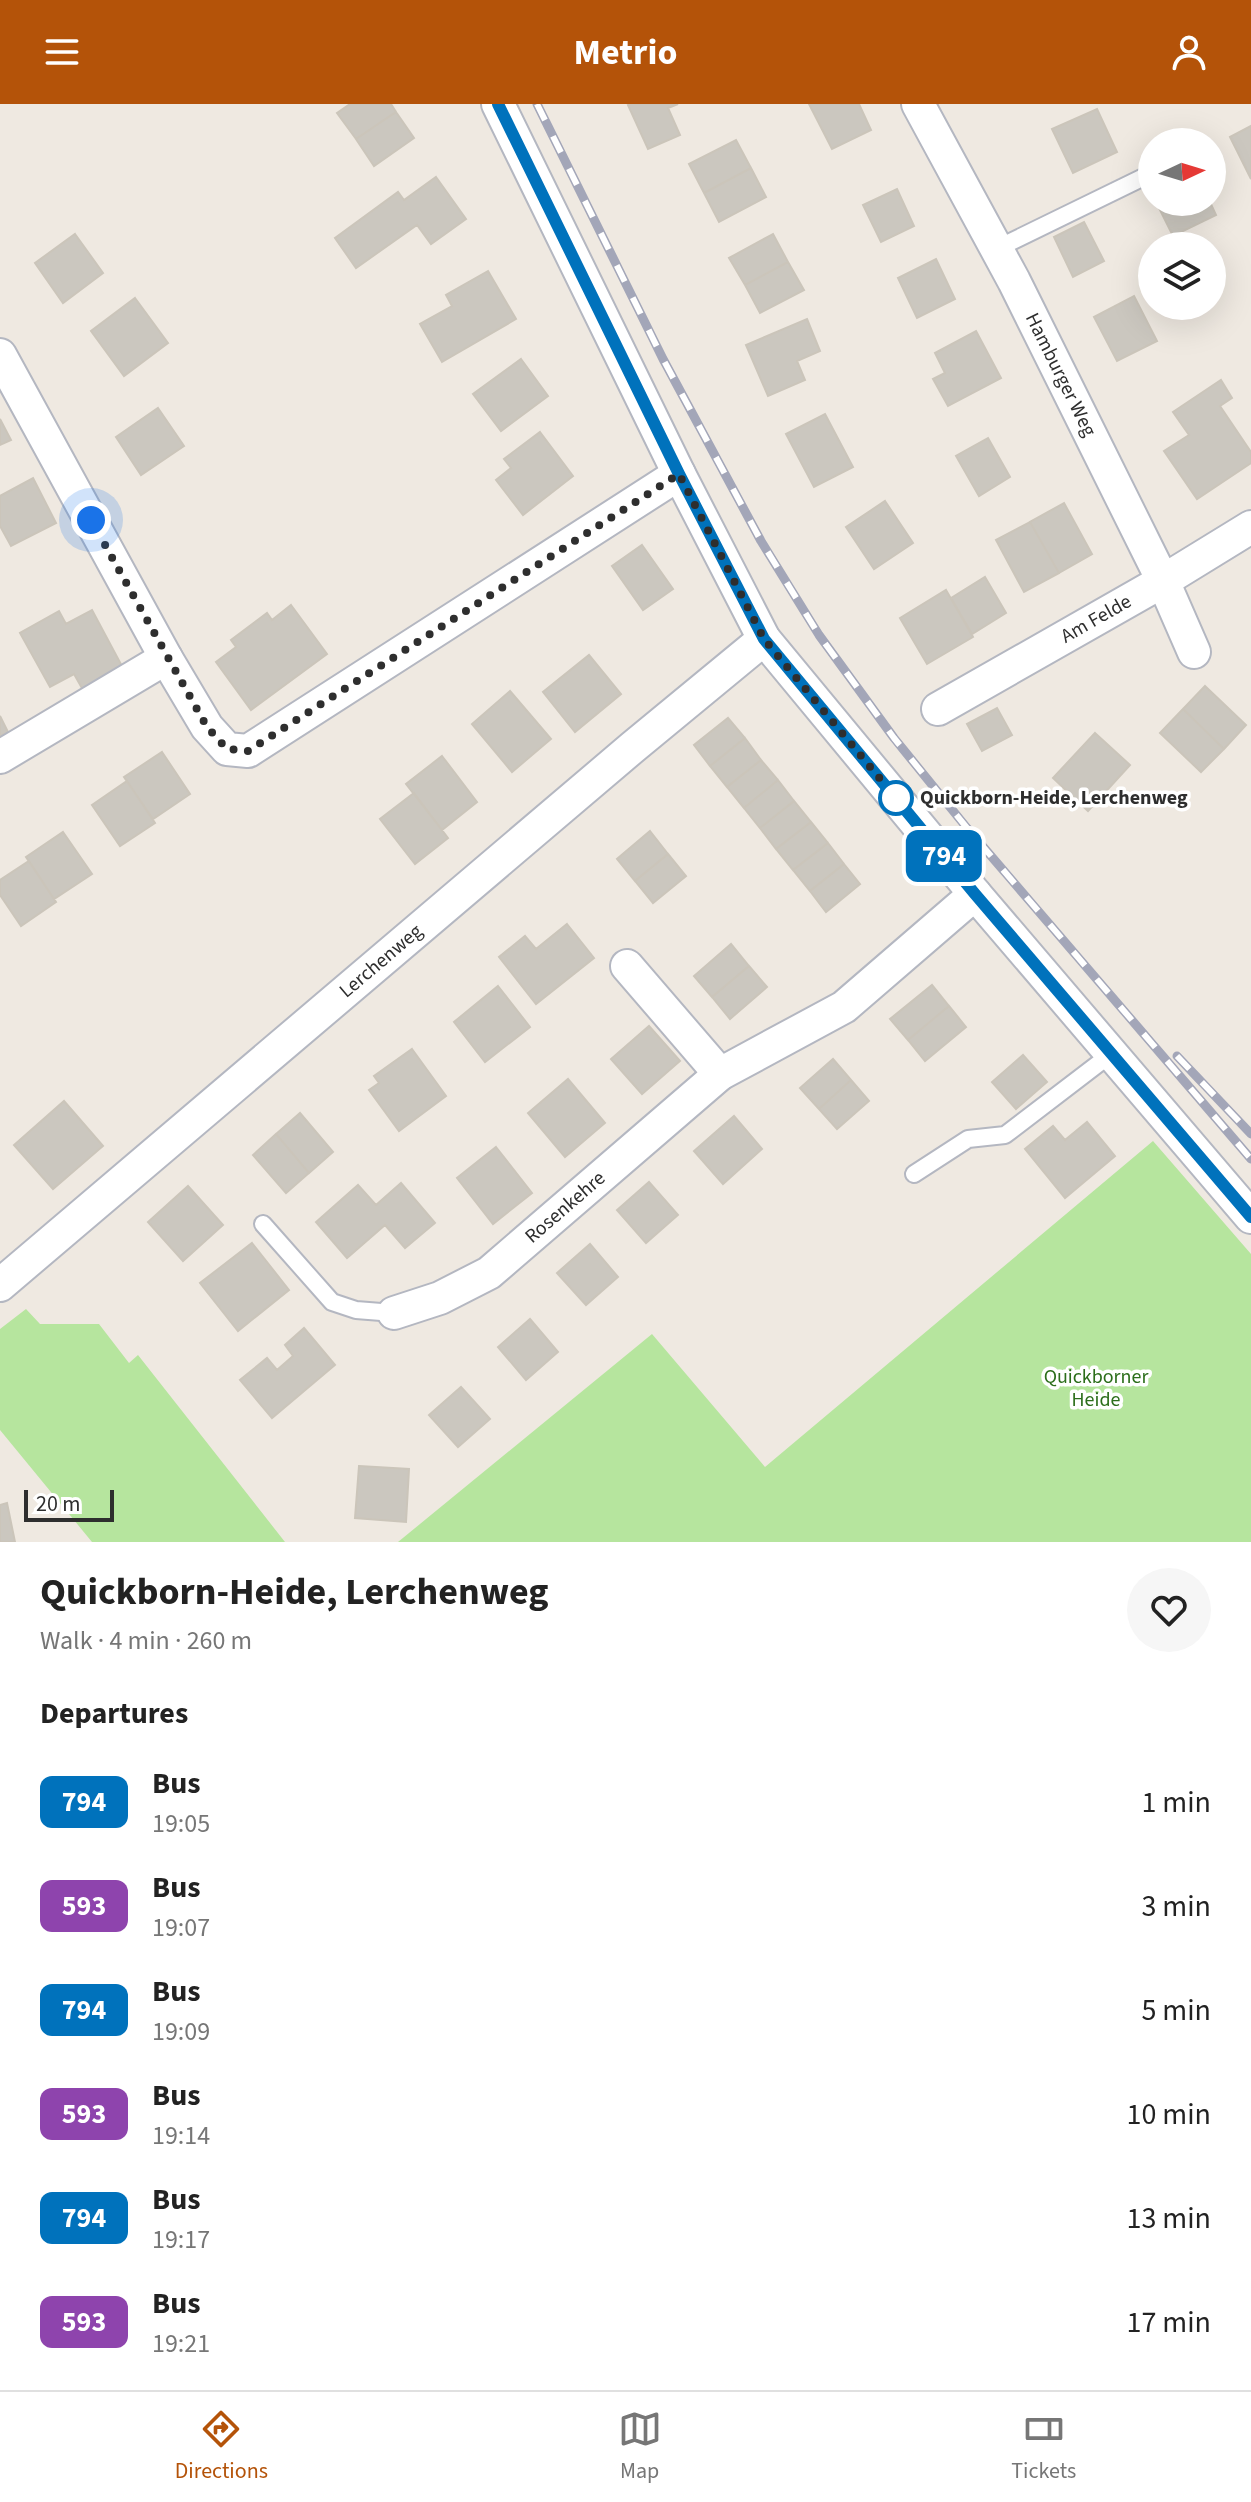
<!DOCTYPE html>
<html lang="en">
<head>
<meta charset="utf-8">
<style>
  body { margin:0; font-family:"Source Sans 3",sans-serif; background:#f6f6f6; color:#222; height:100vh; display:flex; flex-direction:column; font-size:30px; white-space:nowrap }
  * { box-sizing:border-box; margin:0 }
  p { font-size:26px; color:#767676 }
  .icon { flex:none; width:44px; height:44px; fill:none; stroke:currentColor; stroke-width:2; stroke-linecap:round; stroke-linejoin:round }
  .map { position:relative; height:1438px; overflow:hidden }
  .panel { display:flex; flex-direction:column; background:#fff; flex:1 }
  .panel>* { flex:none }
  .badge { padding:0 16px; border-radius:12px; font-size:28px; line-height:52px }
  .needle { width:52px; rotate:86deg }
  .tools { position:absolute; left:1138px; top:24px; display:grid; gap:16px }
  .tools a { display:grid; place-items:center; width:88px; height:88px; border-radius:50%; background:#fff; box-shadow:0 8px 32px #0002; font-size:40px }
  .scale { position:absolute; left:24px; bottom:20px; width:90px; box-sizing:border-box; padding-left:8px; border:4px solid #2e2e2e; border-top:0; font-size:22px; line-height:28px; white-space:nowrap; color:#2e2e2e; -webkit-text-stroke:6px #fff; paint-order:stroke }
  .you { position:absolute; width:40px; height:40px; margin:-20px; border:6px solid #fff; border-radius:50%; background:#1a73e8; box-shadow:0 0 0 12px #1a73e833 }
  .map>.badge { position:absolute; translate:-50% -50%; box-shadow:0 0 0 4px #fff }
  h2 { padding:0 40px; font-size:30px; line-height:72px }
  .round { display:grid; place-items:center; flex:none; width:84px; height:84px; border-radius:42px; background:#f6f6f6 }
  .headline { display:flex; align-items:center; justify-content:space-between; height:136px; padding:0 40px }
  h1 { font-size:38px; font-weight:700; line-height:60px }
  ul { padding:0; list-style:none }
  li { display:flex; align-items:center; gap:24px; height:104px; padding:0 40px }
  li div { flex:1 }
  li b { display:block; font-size:30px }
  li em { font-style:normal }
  li .badge { min-width:88px; font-weight:700; text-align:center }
  header { display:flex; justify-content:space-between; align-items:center; height:104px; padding:0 40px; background:#b45309; color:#fff; font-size:36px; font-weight:700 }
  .menu { display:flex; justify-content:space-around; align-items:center; height:112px; border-top:2px solid #e0e0e0; background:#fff; font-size:22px; color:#767676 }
  .menu a { display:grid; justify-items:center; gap:4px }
  .menu .selected { color:#b45309 }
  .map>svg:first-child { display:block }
</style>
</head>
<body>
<header><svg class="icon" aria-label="menu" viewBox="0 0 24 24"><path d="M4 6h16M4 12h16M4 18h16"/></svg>Metrio<svg class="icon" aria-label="person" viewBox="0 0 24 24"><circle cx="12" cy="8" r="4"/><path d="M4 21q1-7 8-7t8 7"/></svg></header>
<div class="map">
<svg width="1251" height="1438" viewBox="0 0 1251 1438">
  <rect width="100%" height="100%" fill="#efe9e1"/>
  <path fill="#b6e59e" d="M 1153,1037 L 1251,1150 L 1251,1438 L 398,1438 L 652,1230 L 765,1363 Z
    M 26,1205 L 40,1220 L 99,1220 L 129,1259 L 138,1251 L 285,1438 L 92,1438 L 0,1326 L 0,1225 Z"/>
  <path fill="#cbc7bf" stroke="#cbc5ba" stroke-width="2" d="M 350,0 L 391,0 L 396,8 L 356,35 L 337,9 Z
    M 631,0 L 678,0 L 668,4 L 680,31 L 648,45 L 628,1 Z
    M 809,0 L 859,0 L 871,26 L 832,45 Z
    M 1097,5 L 1117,48 L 1073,69 L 1052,25 Z
    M 396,8 L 414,34 L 374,62 L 356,35 Z
    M 1251,22 L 1251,75 L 1230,33 Z
    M 736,36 L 751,64 L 704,89 L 689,60 Z
    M 751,64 L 766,93 L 719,118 L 704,89 Z
    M 436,73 L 466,115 L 431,140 L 417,121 L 356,164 L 335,134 L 398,88 L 404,96 Z
    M 897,85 L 914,122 L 881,138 L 863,101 Z
    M 1156,98 L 1210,98 L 1216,111 L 1173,132 Z
    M 1084,118 L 1104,157 L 1073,173 L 1054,133 Z
    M 75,130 L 103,169 L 63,199 L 35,159 Z
    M 773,130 L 788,158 L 745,181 L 729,154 Z
    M 936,155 L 955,195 L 917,214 L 898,174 Z
    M 788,158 L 804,186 L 760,209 L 745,181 Z
    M 488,167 L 516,215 L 442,258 L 420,220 L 452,202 L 446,191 Z
    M 1134,192 L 1157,237 L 1117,257 L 1094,213 Z
    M 135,194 L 168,239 L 124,272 L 91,227 Z
    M 807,215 L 820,247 L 797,257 L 805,276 L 768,292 L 746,241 Z
    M 976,227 L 1001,274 L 948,302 L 933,275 L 945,269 L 935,249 Z
    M 521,255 L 548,292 L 501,327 L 473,290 Z
    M 1221,276 L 1232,294 L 1220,302 L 1251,348 L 1251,359 L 1197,395 L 1164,347 L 1189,331 L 1173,308 Z
    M 158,304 L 184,342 L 141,371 L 116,333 Z
    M 825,310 L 853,363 L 814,383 L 786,330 Z
    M 0,315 L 11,336 L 0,341 Z
    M 540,328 L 573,372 L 523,411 L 496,376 L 511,364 L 504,355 Z
    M 988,334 L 1010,373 L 979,392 L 956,352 Z
    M 33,374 L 56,419 L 11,442 L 0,422 L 0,392 Z
    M 885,397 L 913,439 L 874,465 L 846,423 Z
    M 1064,399 L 1092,450 L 1059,469 L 1030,418 Z
    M 1030,418 L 1059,469 L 1024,488 L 996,436 Z
    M 642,441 L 673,485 L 643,506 L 612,462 Z
    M 985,473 L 1006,509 L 972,530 L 951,494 Z
    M 946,486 L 973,533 L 927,560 L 900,514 Z
    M 291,501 L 327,550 L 251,606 L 216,558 L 236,543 L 231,536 L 267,509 L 272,516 Z
    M 92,506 L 123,564 L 83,586 L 74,570 L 50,583 L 20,529 L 59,507 L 66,520 Z
    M 589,551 L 621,590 L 575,628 L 543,588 Z
    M 1205,582 L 1246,621 L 1224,645 L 1183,605 Z
    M 510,587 L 551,635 L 512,668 L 472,620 Z
    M 997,604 L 1012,631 L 982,647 L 967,620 Z
    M 1183,605 L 1224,645 L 1201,668 L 1160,629 Z
    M 0,612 L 8,628 L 0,632 Z
    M 728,614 L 745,634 L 710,662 L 694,641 Z
    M 1095,629 L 1130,661 L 1088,707 L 1053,674 Z
    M 745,634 L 761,656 L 727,683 L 710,662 Z
    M 162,648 L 190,690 L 153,715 L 124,673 Z
    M 442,652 L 477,698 L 442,726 L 406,680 Z
    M 761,656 L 778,676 L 744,704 L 727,683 Z
    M 778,676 L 794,697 L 760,724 L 744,704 Z
    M 127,677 L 155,719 L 120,742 L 92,701 Z
    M 414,689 L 448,734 L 415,760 L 380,715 Z
    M 794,697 L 811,718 L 776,745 L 760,724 Z
    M 811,718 L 828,739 L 793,766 L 776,745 Z
    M 650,727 L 668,750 L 635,777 L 617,755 Z
    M 63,728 L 92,770 L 54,795 L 26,753 Z
    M 828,739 L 844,760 L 810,787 L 793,766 Z
    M 668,750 L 686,772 L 653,799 L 635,777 Z
    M 29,757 L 56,798 L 21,822 L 0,791 L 0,776 Z
    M 844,760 L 860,780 L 826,808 L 810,787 Z
    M 567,820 L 594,854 L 536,900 L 499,853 L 525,832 L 536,845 Z
    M 731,840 L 749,862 L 712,893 L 694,872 Z
    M 749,862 L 767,883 L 730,915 L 712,893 Z
    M 932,881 L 949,902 L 908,936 L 890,915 Z
    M 498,882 L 530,923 L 485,958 L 454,918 Z
    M 949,902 L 966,923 L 925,957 L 908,936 Z
    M 649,922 L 680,957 L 642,990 L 611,955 Z
    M 412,945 L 446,992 L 399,1027 L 369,986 L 379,979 L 374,972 Z
    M 1023,951 L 1047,978 L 1016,1005 L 992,978 Z
    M 833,955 L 851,976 L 819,1005 L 800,984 Z
    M 568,975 L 605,1019 L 565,1053 L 528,1009 Z
    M 851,976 L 869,997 L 837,1025 L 819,1005 Z
    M 64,997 L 103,1042 L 53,1085 L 14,1041 Z
    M 300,1009 L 333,1048 L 309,1069 L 276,1030 Z
    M 734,1012 L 762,1045 L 723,1080 L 694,1047 Z
    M 1087,1018 L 1115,1052 L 1065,1094 L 1025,1045 L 1053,1022 L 1065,1036 Z
    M 276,1030 L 309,1069 L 286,1089 L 253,1051 Z
    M 496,1043 L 532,1089 L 493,1120 L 457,1074 Z
    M 649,1078 L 678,1111 L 646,1139 L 617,1106 Z
    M 401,1079 L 435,1119 L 405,1144 L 385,1121 L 347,1154 L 316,1118 L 358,1081 L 376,1101 Z
    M 188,1082 L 223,1121 L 183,1157 L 148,1118 Z
    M 252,1139 L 289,1186 L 238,1227 L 200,1179 Z
    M 590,1140 L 618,1173 L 586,1201 L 557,1169 Z
    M 530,1215 L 558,1248 L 526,1276 L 498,1243 Z
    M 304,1224 L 335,1261 L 272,1314 L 240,1276 L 267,1254 L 277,1266 L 293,1252 L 285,1241 Z
    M 461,1283 L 490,1315 L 458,1343 L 429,1311 Z
    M 359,1362 L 409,1365 L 406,1418 L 355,1414 Z
    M 7,1399 L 15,1438 L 0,1438 L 0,1401 Z"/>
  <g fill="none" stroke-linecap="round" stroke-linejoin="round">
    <g stroke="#b4b7c1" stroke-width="20">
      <path id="service" d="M 996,145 L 1152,69
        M 914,1070 L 968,1035 L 1005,1031 L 1111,950
        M 263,1120 L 332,1198 L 356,1206 L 394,1209"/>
    </g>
    <g stroke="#b4b7c1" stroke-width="36">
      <g id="minor">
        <path d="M 498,0 L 679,370 L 764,535 L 975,790 L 1251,1113"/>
        <path id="s1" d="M 918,0 L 1014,177 L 1163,477 L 1194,548"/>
        <path d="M 0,251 L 166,554 L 207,623 L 227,645 L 248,647 L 679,370"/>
        <path id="s2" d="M 938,605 L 1163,477 L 1251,423"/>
        <path d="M 0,653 L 166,554"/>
        <path d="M 627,862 L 720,970"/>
        <path id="s3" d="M 0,1181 L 633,643 L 764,535"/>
        <path id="s4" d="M 394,1209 L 440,1194 L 489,1169 L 720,970 L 844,903 L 975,790"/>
      </g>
    </g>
    <use href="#service" stroke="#fff" stroke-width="16"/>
    <use href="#minor" stroke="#fff" stroke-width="32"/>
    <g stroke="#a3a6b8" stroke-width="9">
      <path id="rail" d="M 537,0 L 663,255 L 761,437 L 819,531 L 894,634 L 967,724 L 1251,1055
        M 1177,952 L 1251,1030"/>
    </g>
    <use href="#rail" stroke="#fff" stroke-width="6" stroke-dasharray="18" stroke-linecap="butt"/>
  </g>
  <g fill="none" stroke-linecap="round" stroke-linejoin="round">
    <g stroke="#fff" stroke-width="18">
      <path id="line" d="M 498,0 L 679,370 L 764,535 L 975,790 L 1251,1113"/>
    </g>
    <use href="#line" stroke="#0072bc" stroke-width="12"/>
    <path stroke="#2e2e2e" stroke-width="8" stroke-dasharray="0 14.4" d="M 91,416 L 207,623 L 227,645 L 248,647 L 679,370 L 764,535 L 896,694"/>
  </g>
  <circle fill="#fff" stroke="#0072bc" stroke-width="4" cx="896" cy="694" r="16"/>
  <g text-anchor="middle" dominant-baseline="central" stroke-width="7" stroke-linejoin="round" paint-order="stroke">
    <g font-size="20" fill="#2e2e2e" stroke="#fff">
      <text stroke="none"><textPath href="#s1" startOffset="306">Hamburger Weg</textPath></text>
      <text stroke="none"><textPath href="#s2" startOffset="182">Am Felde</textPath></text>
      <text stroke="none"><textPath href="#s3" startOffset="500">Lerchenweg</textPath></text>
      <text stroke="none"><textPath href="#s4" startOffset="204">Rosenkehre</textPath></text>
    </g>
    <g font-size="20" font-weight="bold" fill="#2e2e2e" stroke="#fff" text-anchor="start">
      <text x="920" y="694">Quickborn-Heide, Lerchenweg</text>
    </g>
    <g font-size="20" fill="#2c6e1b" stroke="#fff">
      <text x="1096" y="1273">Quickborner<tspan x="1096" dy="23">Heide</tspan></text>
    </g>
  </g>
</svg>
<div class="tools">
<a><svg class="needle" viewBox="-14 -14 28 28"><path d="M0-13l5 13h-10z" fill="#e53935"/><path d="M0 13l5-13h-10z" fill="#767676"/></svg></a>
<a><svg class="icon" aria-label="layers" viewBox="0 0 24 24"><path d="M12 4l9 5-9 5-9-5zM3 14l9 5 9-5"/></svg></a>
</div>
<div class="scale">20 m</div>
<div class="you" style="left:91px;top:416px"></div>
<b class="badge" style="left:944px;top:752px;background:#0072bc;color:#fff">794</b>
</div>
<section class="panel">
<div class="headline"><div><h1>Quickborn-Heide, Lerchenweg</h1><p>Walk · 4 min · 260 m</p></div><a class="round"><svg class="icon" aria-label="heart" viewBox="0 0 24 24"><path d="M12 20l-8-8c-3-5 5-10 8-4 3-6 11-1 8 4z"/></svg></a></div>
<h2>Departures</h2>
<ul>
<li><span class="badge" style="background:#0072bc;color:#fff">794</span><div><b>Bus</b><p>19:05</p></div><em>1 min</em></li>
<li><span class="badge" style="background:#8e44ad;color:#fff">593</span><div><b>Bus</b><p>19:07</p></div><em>3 min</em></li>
<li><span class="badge" style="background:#0072bc;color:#fff">794</span><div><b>Bus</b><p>19:09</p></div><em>5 min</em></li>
<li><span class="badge" style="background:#8e44ad;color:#fff">593</span><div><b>Bus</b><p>19:14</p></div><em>10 min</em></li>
<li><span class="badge" style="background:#0072bc;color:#fff">794</span><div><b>Bus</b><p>19:17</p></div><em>13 min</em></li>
<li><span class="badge" style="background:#8e44ad;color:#fff">593</span><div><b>Bus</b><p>19:21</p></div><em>17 min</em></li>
</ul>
</section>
<nav class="menu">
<a class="selected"><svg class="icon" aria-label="directions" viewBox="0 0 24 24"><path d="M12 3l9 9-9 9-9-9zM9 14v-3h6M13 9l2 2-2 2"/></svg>Directions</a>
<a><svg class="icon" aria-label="map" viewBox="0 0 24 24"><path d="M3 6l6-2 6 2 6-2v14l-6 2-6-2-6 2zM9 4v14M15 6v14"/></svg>Map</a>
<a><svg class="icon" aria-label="tickets" viewBox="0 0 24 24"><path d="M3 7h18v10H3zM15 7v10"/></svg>Tickets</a>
</nav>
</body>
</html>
